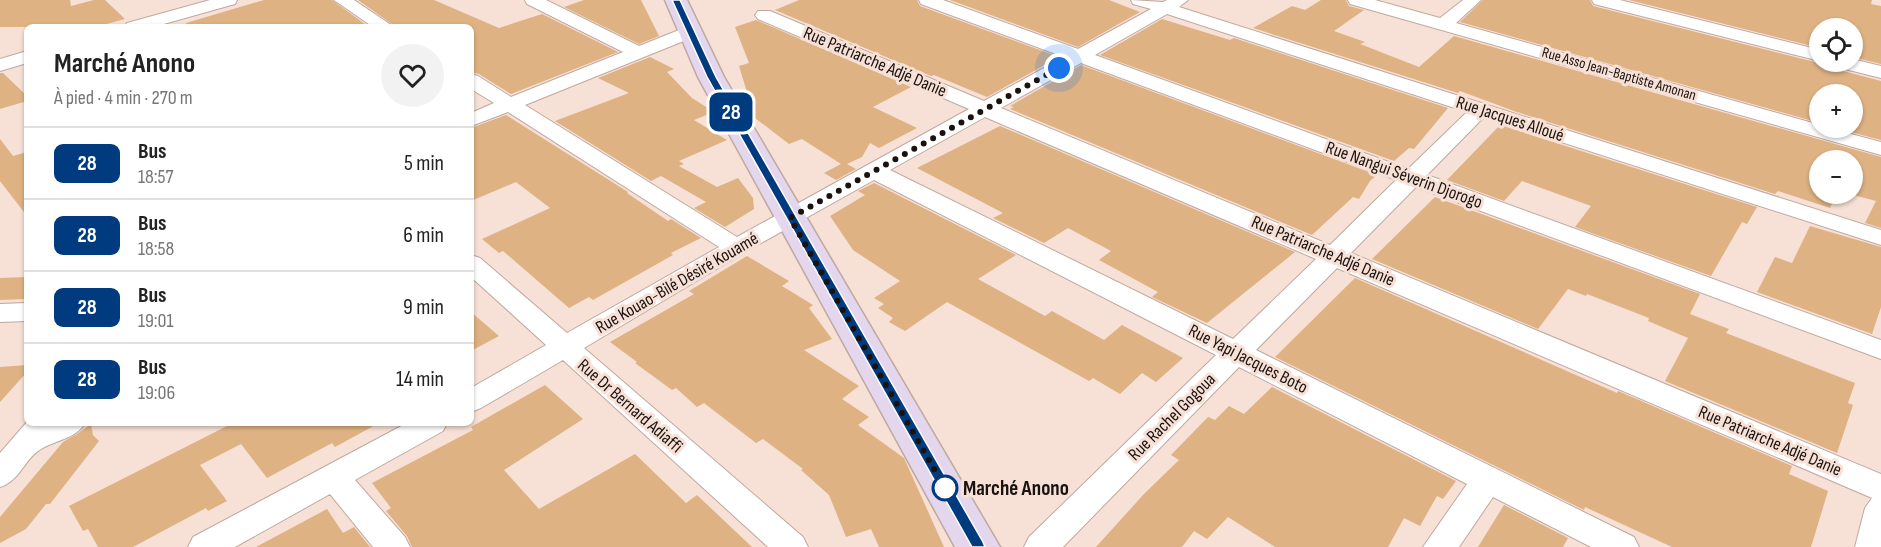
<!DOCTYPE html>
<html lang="fr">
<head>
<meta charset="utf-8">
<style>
  body { margin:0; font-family:"Sofia Sans Condensed",sans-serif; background:#f2f2f2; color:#222; height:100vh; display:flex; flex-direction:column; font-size:22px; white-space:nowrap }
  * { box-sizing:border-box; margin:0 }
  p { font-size:20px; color:#767676 }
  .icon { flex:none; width:33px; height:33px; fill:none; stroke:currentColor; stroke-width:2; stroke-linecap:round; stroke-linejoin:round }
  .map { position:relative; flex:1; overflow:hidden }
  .side { position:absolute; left:24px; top:24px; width:450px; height:402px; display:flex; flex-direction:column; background:#fff; border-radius:9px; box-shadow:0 2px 4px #0004 }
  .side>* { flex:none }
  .badge { padding:0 12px; border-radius:9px; font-size:21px; line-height:39px }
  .controls { position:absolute; left:1809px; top:18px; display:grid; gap:12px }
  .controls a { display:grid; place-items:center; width:54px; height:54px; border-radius:50%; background:#fff; box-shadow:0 2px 4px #0004; font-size:30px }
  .you { position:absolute; width:30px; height:30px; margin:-15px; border:4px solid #fff; border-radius:50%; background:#1a73e8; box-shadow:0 0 0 9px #1a73e833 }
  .map>.badge { position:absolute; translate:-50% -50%; box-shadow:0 0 0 3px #fff }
  .round { display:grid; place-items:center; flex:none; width:63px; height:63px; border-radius:32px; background:#f2f2f2 }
  .head { display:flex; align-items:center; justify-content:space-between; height:102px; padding:0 30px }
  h1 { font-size:28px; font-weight:700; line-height:45px }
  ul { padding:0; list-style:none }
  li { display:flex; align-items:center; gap:18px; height:72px; padding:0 30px; border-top:2px solid #e0e0e0 }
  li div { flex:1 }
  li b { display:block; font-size:22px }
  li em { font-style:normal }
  li .badge { min-width:66px; font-weight:700; text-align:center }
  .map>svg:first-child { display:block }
</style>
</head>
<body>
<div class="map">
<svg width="1881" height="547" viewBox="0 0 1881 547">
  <rect width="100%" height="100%" fill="#f7e0d6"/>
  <path fill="#deb283" d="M 0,0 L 70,0 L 71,6 L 94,0 L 105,0 L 125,19 L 96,27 L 0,27 Z
    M 264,0 L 332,0 L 369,27 L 187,27 L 186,23 Z
    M 358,0 L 434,0 L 499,28 L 542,14 L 618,52 L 511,94 L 479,74 L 471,72 L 471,27 L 396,27 Z
    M 584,0 L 641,0 L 659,36 L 639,44 L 564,7 Z
    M 799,0 L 917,0 L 920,6 L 1059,57 L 987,97 L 934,75 L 931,76 L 775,10 Z
    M 950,0 L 1109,0 L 1140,12 L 1078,47 Z
    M 1321,0 L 1346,0 L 1349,6 L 1364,10 L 1334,31 L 1365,42 L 1360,44 L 1419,67 L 1454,36 L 1881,157 L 1881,228 L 1865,223 L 1876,201 L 1850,194 L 1852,194 L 1852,160 L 1820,160 L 1820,194 L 1837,194 L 1830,208 L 1778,191 L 1775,194 L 1514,111 L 1460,91 L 1458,93 L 1253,28 L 1292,6 L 1305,10 Z
    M 1483,0 L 1590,0 L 1593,6 L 1819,63 L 1829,62 L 1832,68 L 1881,81 L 1881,140 L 1835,128 L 1852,128 L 1852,94 L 1820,94 L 1820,123 L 1460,22 Z
    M 1629,0 L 1872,0 L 1871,4 L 1881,6 L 1881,64 L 1852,57 L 1852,28 L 1820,28 L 1820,48 Z
    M 1162,19 L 1230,40 L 1234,38 L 1448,108 L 1414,149 L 1409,148 L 1394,161 L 1100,55 Z
    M 756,20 L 911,87 L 873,107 L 917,128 L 879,148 L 870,143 L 862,157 L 847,164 L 856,169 L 836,180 L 824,173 L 841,164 L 802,139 L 789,144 L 755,118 L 739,66 L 749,63 L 735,27 Z
    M 650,57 L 674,69 L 667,72 L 692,98 L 714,112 L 694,120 L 727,140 L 679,161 L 684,164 L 679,166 L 717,187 L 738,178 L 753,198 L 754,209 L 725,227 L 694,208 L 706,202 L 661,176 L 651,181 L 555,121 L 629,93 L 598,78 Z
    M 1081,65 L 1377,175 L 1370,181 L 1359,199 L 1353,197 L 1312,235 L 1010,109 L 1014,107 L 1010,106 Z
    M 0,73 L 3,73 L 27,96 L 27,101 L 0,109 Z
    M 506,115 L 628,192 L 627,193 L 668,221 L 671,219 L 701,238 L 671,253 L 673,255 L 593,300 L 589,297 L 569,308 L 503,251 L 499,253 L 482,239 L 550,208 L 516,182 L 471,201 L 471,128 Z
    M 1500,125 L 1757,207 L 1747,224 L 1742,222 L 1711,276 L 1575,227 L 1591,206 L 1522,181 L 1504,201 L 1447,180 Z
    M 1000,126 L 1295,252 L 1207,323 L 1152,297 L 1158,292 L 1099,260 L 1111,251 L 1068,228 L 1044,243 L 993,218 L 1003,213 L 917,168 Z
    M 0,139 L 13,156 L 27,152 L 27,216 L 0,181 Z
    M 874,183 L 1016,255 L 978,279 L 1045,316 L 1052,311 L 1104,340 L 1122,325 L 1183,358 L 1156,382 L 1142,373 L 1120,394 L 1093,378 L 1089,381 L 947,302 L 905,331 L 889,322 L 893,318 L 878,308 L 884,304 L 874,298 L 900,281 L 853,250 L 830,216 L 865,195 L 858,191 Z
    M 1435,197 L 1700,294 L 1690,314 L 1729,329 L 1726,333 L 1855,383 L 1848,403 L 1853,405 L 1837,453 L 1665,381 L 1688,338 L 1648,321 L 1649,318 L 1587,294 L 1586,296 L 1568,289 L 1538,329 L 1372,259 Z
    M 1810,226 L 1881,247 L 1881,307 L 1872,334 L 1757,292 L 1775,257 L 1792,263 Z
    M 747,256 L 789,281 L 782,286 L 813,305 L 809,308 L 832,339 L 804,350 L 859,386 L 842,399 L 869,417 L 858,425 L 904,458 L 944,547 L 879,547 L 871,529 L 846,537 L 829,495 L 801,470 L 803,469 L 763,439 L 756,443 L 704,403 L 697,407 L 676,388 L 672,390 L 635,363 L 637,362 L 610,342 L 694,294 L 689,291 Z
    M 27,277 L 27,299 L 0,300 L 0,278 Z
    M 1355,278 L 1617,393 L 1618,391 L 1792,466 L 1789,474 L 1828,491 L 1811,547 L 1672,547 L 1585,507 L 1584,510 L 1275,357 Z
    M 471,312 L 499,336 L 471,351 Z
    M 27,365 L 27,372 L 0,402 L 0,367 Z
    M 545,385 L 583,419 L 504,470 L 539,509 L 635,454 L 686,503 L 697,495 L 752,547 L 412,547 L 407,536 L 386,511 L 391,508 L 372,483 L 473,430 L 471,427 Z
    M 1272,387 L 1456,481 L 1443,499 L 1437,496 L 1420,526 L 1404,518 L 1388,547 L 1275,547 L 1228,517 L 1207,539 L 1194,531 L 1182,547 L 1096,547 L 1144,494 L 1179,460 L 1171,455 L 1208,417 L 1215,420 L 1229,406 L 1244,414 Z
    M 233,423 L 379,423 L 335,447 L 332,443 L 267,478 L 241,444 L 200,465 L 227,501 L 208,511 L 206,508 L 133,547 L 98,547 L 88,529 L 83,531 L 69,506 Z
    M 91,424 L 93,435 L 99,441 L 50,504 L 46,504 L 26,529 L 0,543 L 0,517 L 63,442 L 77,434 Z
    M 1504,505 L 1568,538 L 1563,547 L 1478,547 Z
    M 327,509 L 343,533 L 354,527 L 370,547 L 256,547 Z"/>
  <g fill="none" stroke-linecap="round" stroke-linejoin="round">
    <g stroke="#bfa99f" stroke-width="2">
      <path id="street" d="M 210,0 L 237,0 L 235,4 L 153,27 L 124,27 L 127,23 Z
        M 334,0 L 354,0 L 394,27 L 373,27 Z
        M 525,0 L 546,0 L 639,46 L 684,28 L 696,28 L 699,32 L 696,36 L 525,105 L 737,237 L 969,109 L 758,19 L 755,15 L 758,11 L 770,11 L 984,101 L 1064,57 L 921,4 L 919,0 L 943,0 L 1078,49 L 1151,9 L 1133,4 L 1131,0 L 1163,2 L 1167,0 L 1188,0 L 1179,7 L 1881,230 L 1881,245 L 1484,117 L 1427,175 L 1881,340 L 1881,359 L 1416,187 L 1351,253 L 1881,474 L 1881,547 L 1855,547 L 1865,508 L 1872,498 L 1337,268 L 1256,350 L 1634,537 L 1639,547 L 1591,547 L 1493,497 L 1459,547 L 1423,547 L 1467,484 L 1239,367 L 1063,547 L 1024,547 L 1029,537 L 1216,355 L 874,180 L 745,252 L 584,348 L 803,537 L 808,547 L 768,547 L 563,360 L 481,408 L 471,412 L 471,388 L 546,345 L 471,277 L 471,255 L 480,258 L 567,333 L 719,247 L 508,112 L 471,126 L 471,113 L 494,103 L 471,89 L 471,74 L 478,76 L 511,97 L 623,52 L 527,4 ZM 1167,14 L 1467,112 L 1408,169 L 1095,55 ZM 1081,63 L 1396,180 L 1330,245 L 1001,108 ZM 985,117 L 1316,259 L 1233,339 L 890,170 Z
        M 1348,0 L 1375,0 L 1440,18 L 1463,0 L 1481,0 L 1456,23 L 1820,125 L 1820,128 L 1828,128 L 1881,142 L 1881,155 L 1350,4 Z
        M 1592,0 L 1620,0 L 1820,50 L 1820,61 L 1594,4 Z
        M 27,51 L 27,63 L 0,71 L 0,59 Z
        M 1852,59 L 1881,66 L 1881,78 L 1833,66 L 1831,62 L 1852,62 Z
        M 27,303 L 27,321 L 0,322 L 0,304 Z
        M 27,422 L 85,423 C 76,439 55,440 41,449 C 24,459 20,481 0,487 L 0,453 Z
        M 407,423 L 447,423 L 443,431 L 355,480 L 405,537 L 410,547 L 373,547 L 330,494 L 235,547 L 188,547 L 193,537 Z"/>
    </g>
    <g stroke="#bfa99f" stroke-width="3">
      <path id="secondary" d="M 665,0 L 687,0 L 724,77 L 1000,547 L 955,547 L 698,77 Z"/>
    </g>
    <use href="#street" fill="#fff" fill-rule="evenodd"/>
    <use href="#secondary" fill="#e4d6ec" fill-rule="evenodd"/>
  </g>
  <path fill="#003b80" stroke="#fff" stroke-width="1.5" d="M 672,0 L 680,0 L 716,77 L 983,542 L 985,547 L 972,547 L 707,77 Z"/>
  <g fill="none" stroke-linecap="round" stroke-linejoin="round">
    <path stroke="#19120e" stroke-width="6" stroke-dasharray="0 10.8" d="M 945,488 L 790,218 L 1059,68"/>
  </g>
  <circle fill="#fff" stroke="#003b80" stroke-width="3" cx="945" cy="488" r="12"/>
  <g text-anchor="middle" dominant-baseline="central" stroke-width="6" stroke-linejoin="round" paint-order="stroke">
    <g font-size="15" fill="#19120e" stroke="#f7e0d6">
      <text transform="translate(1619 74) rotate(16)">Rue Asso Jean-Baptiste Amonan</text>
    </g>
    <g font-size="18" fill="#19120e" stroke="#f7e0d6">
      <text transform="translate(875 62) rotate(23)">Rue Patriarche Adjé Danie</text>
      <text transform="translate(1510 119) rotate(18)">Rue Jacques Alloué</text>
      <text transform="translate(1404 175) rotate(20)">Rue Nangui Séverin Djorogo</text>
      <text transform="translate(1323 251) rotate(23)">Rue Patriarche Adjé Danie</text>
      <text transform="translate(677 283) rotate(-30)">Rue Kouao-Bilé Désiré Kouamé</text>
      <text transform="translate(1248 359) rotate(27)">Rue Yapi Jacques Boto</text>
      <text transform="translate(630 406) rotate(41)">Rue Dr Bernard Adiaffi</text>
      <text transform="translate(1172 417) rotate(-45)">Rue Rachel Gogoua</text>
      <text transform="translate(1770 441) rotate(23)">Rue Patriarche Adjé Danie</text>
    </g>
    <g font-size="21" font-weight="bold" fill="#19120e" stroke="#f7e0d6" text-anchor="start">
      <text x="963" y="488">Marché Anono</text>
    </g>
  </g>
</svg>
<div class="controls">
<a><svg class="icon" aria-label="locate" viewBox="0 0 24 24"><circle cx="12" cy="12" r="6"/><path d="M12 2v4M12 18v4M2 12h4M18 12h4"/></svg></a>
<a>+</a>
<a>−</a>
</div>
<div class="you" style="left:1059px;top:68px"></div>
<b class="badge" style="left:731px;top:112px;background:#003b80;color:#fff">28</b>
<section class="side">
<div class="head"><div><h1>Marché Anono</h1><p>À pied · 4 min · 270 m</p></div><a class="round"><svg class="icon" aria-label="heart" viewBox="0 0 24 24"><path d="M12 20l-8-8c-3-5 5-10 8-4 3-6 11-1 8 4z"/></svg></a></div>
<ul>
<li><span class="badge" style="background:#003b80;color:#fff">28</span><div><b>Bus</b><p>18:57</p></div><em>5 min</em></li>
<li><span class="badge" style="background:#003b80;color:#fff">28</span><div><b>Bus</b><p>18:58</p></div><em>6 min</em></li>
<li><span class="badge" style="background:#003b80;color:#fff">28</span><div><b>Bus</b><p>19:01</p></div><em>9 min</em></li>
<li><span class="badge" style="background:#003b80;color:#fff">28</span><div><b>Bus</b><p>19:06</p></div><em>14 min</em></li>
</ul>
</section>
</div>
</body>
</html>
